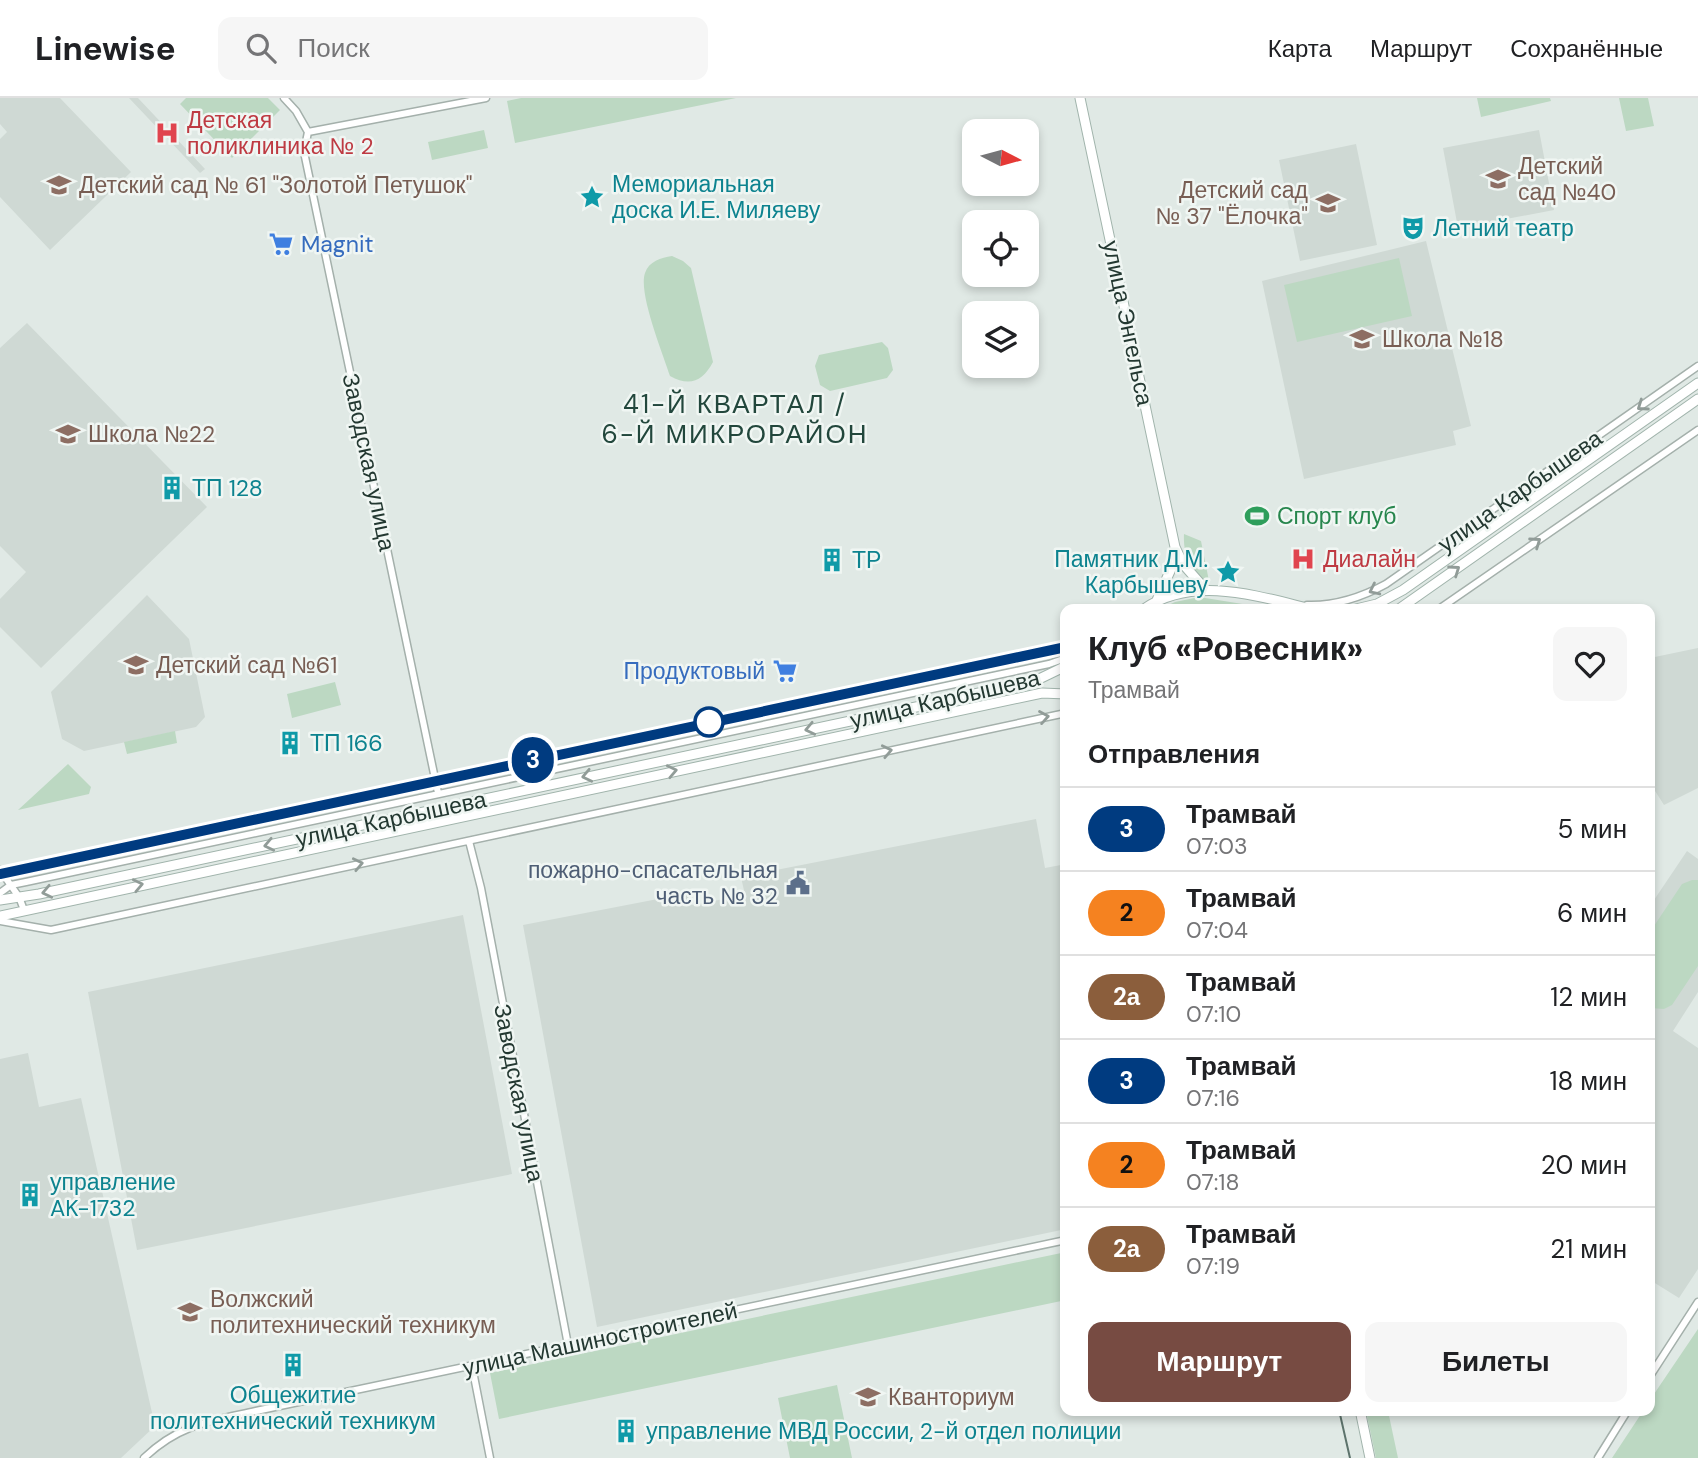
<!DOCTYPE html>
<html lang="ru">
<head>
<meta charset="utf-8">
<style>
  body { margin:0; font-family:"DM Sans",sans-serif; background:#f6f6f6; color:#202124; height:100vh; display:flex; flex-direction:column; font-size:26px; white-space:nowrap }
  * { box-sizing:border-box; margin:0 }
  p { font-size:23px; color:#757577 }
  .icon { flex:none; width:38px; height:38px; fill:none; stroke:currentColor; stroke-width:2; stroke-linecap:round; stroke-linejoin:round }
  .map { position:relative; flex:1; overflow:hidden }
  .drawer { position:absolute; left:1060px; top:506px; width:595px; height:812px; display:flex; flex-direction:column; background:#fff; border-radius:14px; box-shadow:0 4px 10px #0003 }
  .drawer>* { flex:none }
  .badge { padding:0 14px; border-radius:23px; font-size:24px; line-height:46px }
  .needle { width:46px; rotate:96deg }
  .buttons { position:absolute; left:962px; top:21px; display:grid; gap:14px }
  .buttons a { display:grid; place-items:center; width:77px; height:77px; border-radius:14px; background:#fff; box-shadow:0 4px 10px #0003; font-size:35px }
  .map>.badge { position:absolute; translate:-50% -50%; box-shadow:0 0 0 4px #fff }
  h2 { padding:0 28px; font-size:26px; line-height:63px }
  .round { display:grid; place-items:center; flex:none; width:74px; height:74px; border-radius:14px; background:#f6f6f6 }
  .overview { display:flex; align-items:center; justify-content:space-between; height:119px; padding:0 28px }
  h1 { font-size:33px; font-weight:700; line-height:52px }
  .cta { display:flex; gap:14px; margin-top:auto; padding:14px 28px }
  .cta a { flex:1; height:80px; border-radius:14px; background:#774b42; color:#fff; font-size:28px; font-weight:700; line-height:80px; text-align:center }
  .cta a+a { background:#f6f6f6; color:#202124 }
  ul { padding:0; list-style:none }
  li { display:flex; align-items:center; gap:21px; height:84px; padding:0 28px; border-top:2px solid #e0e0e0 }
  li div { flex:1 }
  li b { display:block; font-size:26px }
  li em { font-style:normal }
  li .badge { min-width:77px; font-weight:700; text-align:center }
  header { display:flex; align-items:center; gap:42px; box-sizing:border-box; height:98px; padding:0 35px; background:#fff; border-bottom:2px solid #e0e0e0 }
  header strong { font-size:33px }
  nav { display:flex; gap:38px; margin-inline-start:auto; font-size:24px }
  .search { width:490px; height:63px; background:#f6f6f6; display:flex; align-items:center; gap:18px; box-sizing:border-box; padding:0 24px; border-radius:14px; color:#757577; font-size:26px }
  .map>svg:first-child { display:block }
</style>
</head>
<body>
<header>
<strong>Linewise</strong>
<div class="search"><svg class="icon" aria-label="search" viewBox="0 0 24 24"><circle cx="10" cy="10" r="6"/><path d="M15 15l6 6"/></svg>Поиск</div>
<nav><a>Карта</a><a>Маршрут</a><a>Сохранённые</a></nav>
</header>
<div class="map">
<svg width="1698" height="1360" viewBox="0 0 1698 1360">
  <rect width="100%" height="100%" fill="#e0e9e5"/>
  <path fill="#cfd9d4" d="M 0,0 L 60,0 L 131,74 L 50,152 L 0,99 L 0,41 L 7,34 L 0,26 Z
    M 129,0 L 138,0 L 205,71 L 200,75 Z
    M 1539,32 L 1554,112 L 1458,130 L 1443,50 Z
    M 1356,46 L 1377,147 L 1300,163 L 1279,62 Z
    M 1426,143 L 1471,328 L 1453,333 L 1456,347 L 1304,381 L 1262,183 Z
    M 27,225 L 207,409 L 41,570 L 0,529 L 0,501 L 26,474 L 0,448 L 0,250 Z
    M 147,497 L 189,541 L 205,619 L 196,629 L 84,653 L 62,641 L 51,594 Z
    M 1698,550 L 1698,690 L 1664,707 L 1650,685 L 1650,560 Z
    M 1036,721 L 1045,770 L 1066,766 L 1066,1131 L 597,1229 L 523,827 L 689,795 L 692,807 L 745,797 L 741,779 Z
    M 1687,753 L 1698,761 L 1698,894 L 1673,933 L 1698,950 L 1698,1171 L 1679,1200 L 1650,1182 L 1650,808 Z
    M 463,817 L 512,1076 L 137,1152 L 88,894 Z
    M 28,955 L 39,1009 L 81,1000 L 155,1328 L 121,1360 L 0,1360 L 0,961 Z"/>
  <path fill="#bcd8c2" d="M 186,0 L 268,0 L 280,12 L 232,60 L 180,6 Z
    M 521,0 L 736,0 L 515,45 L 507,3 Z
    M 1477,0 L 1550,0 L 1551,3 L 1481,19 Z
    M 1619,0 L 1648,0 L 1654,28 L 1626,33 Z
    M 484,32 L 488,50 L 432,62 L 428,44 Z
    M 672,158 L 683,163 L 691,170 L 713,264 C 703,283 690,289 670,278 C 663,256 638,195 645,175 C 649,163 661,160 672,158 Z
    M 1399,160 L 1412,218 L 1297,244 L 1284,187 Z
    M 882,244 L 888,250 L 893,272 L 887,280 L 830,293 L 820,287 L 815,268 L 819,257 Z
    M 1184,436 L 1201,443 L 1209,483 C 1189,478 1183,454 1184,436 Z
    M 1199,499 L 1274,511 L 1160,511 L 1175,504 Z
    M 335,584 L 341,607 L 292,620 L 287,596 Z
    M 175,633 L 177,645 L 127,656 L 124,644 Z
    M 68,666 L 91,689 L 89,696 L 18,712 Z
    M 1692,782 L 1698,782 L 1698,868 L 1672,907 L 1664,911 L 1650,910 L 1650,834 L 1682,786 Z
    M 1066,1154 L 1066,1202 L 499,1321 L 490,1275 Z
    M 1698,1231 L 1698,1360 L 1612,1360 L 1643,1313 L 1650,1312 L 1650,1302 Z
    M 837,1287 L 852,1360 L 790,1360 L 778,1300 Z
    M 1366,1313 L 1388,1313 L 1398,1360 L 1376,1360 Z"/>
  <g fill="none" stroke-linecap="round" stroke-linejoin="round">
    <g stroke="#a4b0ab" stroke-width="9">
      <path id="street" d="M 284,0 L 296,13 L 308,34 L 486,0
        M 308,34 L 304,54 L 438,695
        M 1307,507 C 1335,508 1362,499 1386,486 L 1698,268
        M 1439,511 L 1698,332
        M 469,743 L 481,790 L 568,1247
        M 0,772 L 19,799 L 24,812
        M 0,795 L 11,787 L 26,784 L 1049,566 L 1066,560
        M 0,823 L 51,832 L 1066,615
        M 472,1268 L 490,1360
        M 1650,1278 L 1698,1204
        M 144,1360 C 179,1326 211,1323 256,1313 L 1066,1142
        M 1598,1360 L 1628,1312"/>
    </g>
    <g stroke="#a1b4ac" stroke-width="11">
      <path id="secondary" d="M 1080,0 L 1175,449 L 1183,466 L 1205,491
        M 1157,502 L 1171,471 L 1175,449
        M 1144,511 C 1193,477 1257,498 1311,511
        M 1356,511 L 1377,506 L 1403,492 L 1698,285
        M 1399,511 L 1698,301
        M 0,802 L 39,796 L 944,603 L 1039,581 L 1066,568
        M 0,818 L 1042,595 L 1066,596
        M 1360,1312 L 1370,1360"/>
    </g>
    <use href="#street" stroke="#fff" stroke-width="6"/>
    <use href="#secondary" stroke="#fff" stroke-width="9"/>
    <path stroke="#5d736c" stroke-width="2" d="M 0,776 L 1066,549
      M 1339,1312 L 1350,1360"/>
  </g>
  <defs><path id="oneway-chevron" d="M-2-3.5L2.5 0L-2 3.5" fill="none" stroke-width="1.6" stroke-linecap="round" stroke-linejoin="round" transform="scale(1.75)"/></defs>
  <g stroke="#919c98">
    <use href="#oneway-chevron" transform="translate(1642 308) rotate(145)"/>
    <use href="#oneway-chevron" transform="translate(1536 444) rotate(-35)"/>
    <use href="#oneway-chevron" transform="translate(1455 472) rotate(-35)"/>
    <use href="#oneway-chevron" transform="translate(1374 492) rotate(154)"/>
    <use href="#oneway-chevron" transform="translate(1044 619) rotate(-10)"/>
    <use href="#oneway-chevron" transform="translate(810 631) rotate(168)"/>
    <use href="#oneway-chevron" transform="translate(887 653) rotate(-12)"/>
    <use href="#oneway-chevron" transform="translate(672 673) rotate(-12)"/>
    <use href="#oneway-chevron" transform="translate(587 678) rotate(168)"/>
    <use href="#oneway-chevron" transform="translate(269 747) rotate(168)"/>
    <use href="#oneway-chevron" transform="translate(358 766) rotate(-12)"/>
    <use href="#oneway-chevron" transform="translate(138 787) rotate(-12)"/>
    <use href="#oneway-chevron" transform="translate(47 794) rotate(168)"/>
  </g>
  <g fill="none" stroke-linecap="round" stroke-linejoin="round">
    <g stroke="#fff" stroke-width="16">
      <path id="line" d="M 0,776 L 1066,549"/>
    </g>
    <use href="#line" stroke="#003b80" stroke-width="10"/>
  </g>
  <defs>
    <g id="hospital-bare" transform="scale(1.89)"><path d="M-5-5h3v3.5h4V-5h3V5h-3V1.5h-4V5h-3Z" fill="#e0444e" stroke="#f0f6f3" stroke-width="2.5" paint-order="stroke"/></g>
    <g id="school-bare" transform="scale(1.89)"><path d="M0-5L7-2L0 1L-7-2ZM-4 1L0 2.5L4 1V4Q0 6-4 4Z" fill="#8d6e63" stroke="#f0f6f3" stroke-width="2.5" paint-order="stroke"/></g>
    <g id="sight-bare" transform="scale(1.89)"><path d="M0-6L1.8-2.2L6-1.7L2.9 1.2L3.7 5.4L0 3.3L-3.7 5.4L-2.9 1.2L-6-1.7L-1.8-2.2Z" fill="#0f9aa8" stroke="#f0f6f3" stroke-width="2.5" paint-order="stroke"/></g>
    <g id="theatre-bare" transform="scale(1.89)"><path d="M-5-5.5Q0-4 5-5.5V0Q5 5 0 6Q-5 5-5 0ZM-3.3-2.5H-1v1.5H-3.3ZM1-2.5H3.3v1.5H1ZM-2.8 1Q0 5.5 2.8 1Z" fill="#0f9aa8" stroke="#f0f6f3" stroke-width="2.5" paint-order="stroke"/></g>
    <g id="supermarket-bare" transform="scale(1.89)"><path d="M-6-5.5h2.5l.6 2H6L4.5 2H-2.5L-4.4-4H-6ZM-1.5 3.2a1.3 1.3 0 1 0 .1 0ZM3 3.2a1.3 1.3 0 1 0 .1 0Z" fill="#3f7fe0" stroke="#f0f6f3" stroke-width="2.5" paint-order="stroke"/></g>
    <g id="building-bare" transform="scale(1.89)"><path d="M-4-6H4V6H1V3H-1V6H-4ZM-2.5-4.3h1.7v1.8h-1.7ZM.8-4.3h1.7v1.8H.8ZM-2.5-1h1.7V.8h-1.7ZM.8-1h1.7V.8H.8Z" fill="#0f9aa8" stroke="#f0f6f3" stroke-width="2.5" paint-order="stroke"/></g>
    <g id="stadium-bare" transform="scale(1.89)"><path d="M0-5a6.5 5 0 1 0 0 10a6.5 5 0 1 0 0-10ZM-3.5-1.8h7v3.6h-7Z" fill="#2e9e5b" stroke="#f0f6f3" stroke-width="2.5" paint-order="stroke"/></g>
    <g id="civic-bare" transform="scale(1.89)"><path d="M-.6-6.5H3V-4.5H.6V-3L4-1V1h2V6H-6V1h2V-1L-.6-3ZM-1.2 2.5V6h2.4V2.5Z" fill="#5c6f8a" stroke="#f0f6f3" stroke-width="2.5" paint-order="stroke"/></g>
    <g id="university-bare" transform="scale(1.89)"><path d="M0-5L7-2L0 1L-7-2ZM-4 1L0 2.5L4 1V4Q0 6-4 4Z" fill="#8d6e63" stroke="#f0f6f3" stroke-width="2.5" paint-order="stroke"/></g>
  </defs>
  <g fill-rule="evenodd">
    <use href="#hospital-bare" x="167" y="35"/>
    <use href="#school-bare" x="1498" y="81"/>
    <use href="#school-bare" x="59" y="87"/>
    <use href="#sight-bare" x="592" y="99"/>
    <use href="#school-bare" x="1328" y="105"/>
    <use href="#theatre-bare" x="1413" y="130"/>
    <use href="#supermarket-bare" x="281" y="146"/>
    <use href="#school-bare" x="1362" y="241"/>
    <use href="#school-bare" x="68" y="336"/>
    <use href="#building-bare" x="172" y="390"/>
    <use href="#stadium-bare" x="1257" y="418"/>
    <use href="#hospital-bare" x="1303" y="461"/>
    <use href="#building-bare" x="832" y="462"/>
    <use href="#sight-bare" x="1228" y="474"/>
    <use href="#school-bare" x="136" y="567"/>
    <use href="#supermarket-bare" x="785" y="573"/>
    <use href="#building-bare" x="290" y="645"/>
    <use href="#civic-bare" x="798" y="785"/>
    <use href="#building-bare" x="30" y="1097"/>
    <use href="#university-bare" x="190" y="1214"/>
    <use href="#building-bare" x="293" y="1267"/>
    <use href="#university-bare" x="868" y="1299"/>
    <use href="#building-bare" x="626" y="1333"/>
  </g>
  <circle fill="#fff" stroke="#003b80" stroke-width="3.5" cx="709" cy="624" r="14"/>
  <g text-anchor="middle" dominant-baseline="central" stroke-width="5" stroke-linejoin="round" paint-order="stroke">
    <g font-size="23" fill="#be3a42" stroke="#f0f6f3" text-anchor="start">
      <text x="187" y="22">Детская<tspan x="187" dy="26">поликлиника № 2</tspan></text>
      <text x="1323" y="461">Диалайн</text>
    </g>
    <g font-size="23" fill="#785e54" stroke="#f0f6f3" text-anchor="start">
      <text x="1518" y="68">Детский<tspan x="1518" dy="26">сад №40</tspan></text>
      <text x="79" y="87">Детский сад № 61 "Золотой Петушок"</text>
      <text x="1308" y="92" text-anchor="end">Детский сад<tspan x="1308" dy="26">№ 37 "Ёлочка"</tspan></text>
      <text x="1382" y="241">Школа №18</text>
      <text x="88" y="336">Школа №22</text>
      <text x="156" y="567">Детский сад №61</text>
      <text x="210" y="1201">Волжский<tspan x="210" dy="26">политехнический техникум</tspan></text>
      <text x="888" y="1299">Кванториум</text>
    </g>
    <g font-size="23" fill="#0d838f" stroke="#f0f6f3" text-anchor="start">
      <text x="612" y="86">Мемориальная<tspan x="612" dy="26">доска И.Е. Миляеву</tspan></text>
      <text x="1433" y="130">Летний театр</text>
      <text x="192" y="390">ТП 128</text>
      <text x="1208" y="461" text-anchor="end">Памятник Д.М.<tspan x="1208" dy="26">Карбышеву</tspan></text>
      <text x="852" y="462">ТР</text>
      <text x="310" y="645">ТП 166</text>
      <text x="50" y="1084">управление<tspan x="50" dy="26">AK-1732</tspan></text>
      <text x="293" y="1297" text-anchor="middle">Общежитие<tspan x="293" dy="26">политехнический техникум</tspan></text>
      <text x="646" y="1333">управление МВД России, 2-й отдел полиции</text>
    </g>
    <g font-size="23" fill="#366cbe" stroke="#f0f6f3" text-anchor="start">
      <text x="301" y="146">Magnit</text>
      <text x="765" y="573" text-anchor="end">Продуктовый</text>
    </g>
    <g font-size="23" fill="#233831" stroke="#f0f6f3">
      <text transform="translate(1128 225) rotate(78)">улица Энгельса</text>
      <text transform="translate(369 364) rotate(78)">Заводская улица</text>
      <text transform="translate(1520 393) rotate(-35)">улица Карбышева</text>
      <text transform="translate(945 601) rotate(-13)">улица Карбышева</text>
      <text transform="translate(391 721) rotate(-12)">улица Карбышева</text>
      <text transform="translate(519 995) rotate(79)">Заводская улица</text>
      <text transform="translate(600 1241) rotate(-12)">улица Машиностроителей</text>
    </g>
    <g font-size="23" fill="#27864d" stroke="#f0f6f3" text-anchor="start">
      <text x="1277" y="418">Спорт клуб</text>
    </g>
    <g font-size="23" fill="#4e5e75" stroke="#f0f6f3" text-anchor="end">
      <text x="778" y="772">пожарно-спасательная<tspan x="778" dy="26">часть № 32</tspan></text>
    </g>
    <g font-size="26" letter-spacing="2" fill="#22473c" stroke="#f0f6f3">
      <text x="735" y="306">41-Й КВАРТАЛ /<tspan x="735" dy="30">6-Й МИКРОРАЙОН</tspan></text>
    </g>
  </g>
</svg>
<div class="buttons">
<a><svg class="needle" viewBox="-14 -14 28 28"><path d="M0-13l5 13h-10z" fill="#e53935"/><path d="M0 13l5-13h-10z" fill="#757577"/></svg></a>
<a><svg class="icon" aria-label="locate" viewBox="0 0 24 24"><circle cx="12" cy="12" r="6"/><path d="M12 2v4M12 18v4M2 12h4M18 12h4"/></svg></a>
<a><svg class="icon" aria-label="layers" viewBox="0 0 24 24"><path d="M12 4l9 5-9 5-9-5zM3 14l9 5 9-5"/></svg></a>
</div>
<b class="badge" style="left:533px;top:662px;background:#003b80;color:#fff">3</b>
<section class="drawer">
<div class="overview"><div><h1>Клуб «Ровесник»</h1><p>Трамвай</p></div><a class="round"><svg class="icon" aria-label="heart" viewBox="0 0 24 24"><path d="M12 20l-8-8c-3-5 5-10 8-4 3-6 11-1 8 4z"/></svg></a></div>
<h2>Отправления</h2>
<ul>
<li><span class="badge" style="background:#003b80;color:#fff">3</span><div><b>Трамвай</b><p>07:03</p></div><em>5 мин</em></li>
<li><span class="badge" style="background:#f58220;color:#111">2</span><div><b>Трамвай</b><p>07:04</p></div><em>6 мин</em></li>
<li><span class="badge" style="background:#8b5e3c;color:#fff">2а</span><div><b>Трамвай</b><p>07:10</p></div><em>12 мин</em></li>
<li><span class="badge" style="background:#003b80;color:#fff">3</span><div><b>Трамвай</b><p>07:16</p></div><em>18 мин</em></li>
<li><span class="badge" style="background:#f58220;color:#111">2</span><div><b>Трамвай</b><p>07:18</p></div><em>20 мин</em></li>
<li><span class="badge" style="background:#8b5e3c;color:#fff">2а</span><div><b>Трамвай</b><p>07:19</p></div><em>21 мин</em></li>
</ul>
<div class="cta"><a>Маршрут</a><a>Билеты</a></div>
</section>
</div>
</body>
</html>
